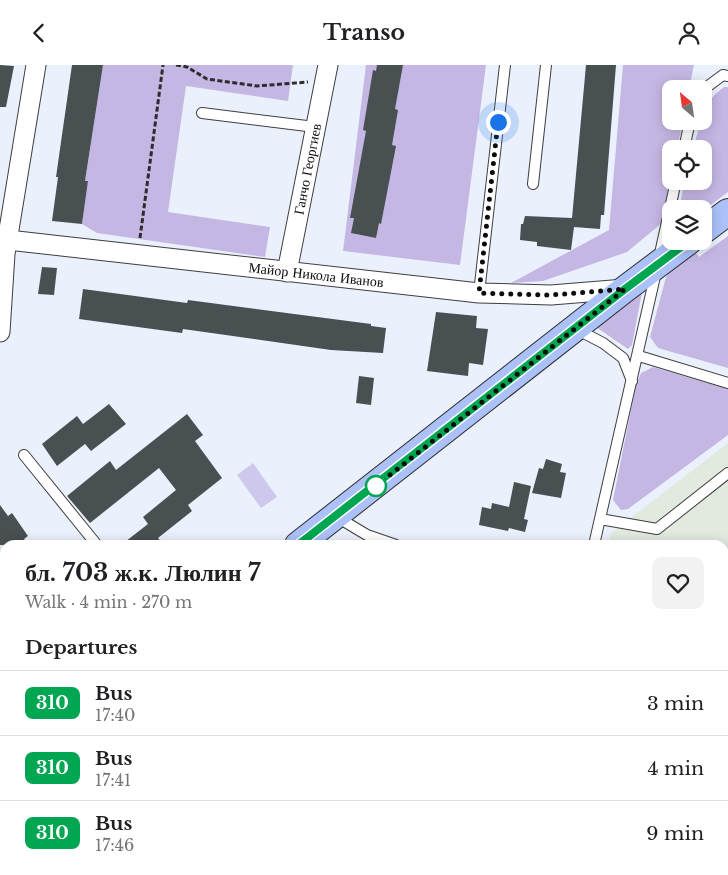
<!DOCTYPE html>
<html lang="en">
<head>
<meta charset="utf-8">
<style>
  body { margin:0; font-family:"Libre Baskerville",serif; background:#f2f2f2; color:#202124; height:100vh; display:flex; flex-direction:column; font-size:19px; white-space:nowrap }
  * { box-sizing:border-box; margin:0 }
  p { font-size:16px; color:#757577 }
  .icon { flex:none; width:28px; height:28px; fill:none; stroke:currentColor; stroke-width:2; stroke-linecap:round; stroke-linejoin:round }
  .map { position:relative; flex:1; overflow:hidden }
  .panel { position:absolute; left:0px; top:475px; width:729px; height:335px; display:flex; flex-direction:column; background:#fff; border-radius:15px 15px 0 0; box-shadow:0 2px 12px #0003 }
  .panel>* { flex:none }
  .badge { padding:0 10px; border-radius:8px; font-size:18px; line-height:32px }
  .needle { width:32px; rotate:331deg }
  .controls { position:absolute; left:662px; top:15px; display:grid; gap:10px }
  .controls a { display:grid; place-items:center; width:50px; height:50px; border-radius:10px; background:#fff; box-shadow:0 2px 12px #0003; font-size:25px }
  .you { position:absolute; width:25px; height:25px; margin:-12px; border:4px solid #fff; border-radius:50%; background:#1a73e8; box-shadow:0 0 0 8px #1a73e833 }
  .map>.badge { position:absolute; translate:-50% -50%; box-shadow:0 0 0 2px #fff }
  h2 { padding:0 25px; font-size:19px; line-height:45px }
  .round { display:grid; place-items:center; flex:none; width:52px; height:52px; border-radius:10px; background:#f2f2f2 }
  .head { display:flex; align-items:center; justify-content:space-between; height:85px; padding:0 25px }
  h1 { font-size:24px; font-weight:800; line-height:38px }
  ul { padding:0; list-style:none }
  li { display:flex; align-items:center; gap:15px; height:65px; padding:0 25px; border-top:1px solid #e0e0e0 }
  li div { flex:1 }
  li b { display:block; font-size:19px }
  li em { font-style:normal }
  li .badge { min-width:55px; font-weight:700; text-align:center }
  header { display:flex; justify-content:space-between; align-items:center; height:65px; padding:0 25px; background:#fff; font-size:22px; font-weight:800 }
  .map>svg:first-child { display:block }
</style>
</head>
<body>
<header><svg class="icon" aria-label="back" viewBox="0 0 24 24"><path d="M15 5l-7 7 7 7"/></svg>Transo<svg class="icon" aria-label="person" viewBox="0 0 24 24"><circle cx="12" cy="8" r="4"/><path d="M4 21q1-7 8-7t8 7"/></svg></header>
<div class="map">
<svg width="728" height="810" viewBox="0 0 728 810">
  <rect width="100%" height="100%" fill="#eaf1fd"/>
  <path fill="#e2e9df" d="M 728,378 L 728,810 L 254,810 L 251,805 L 724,805 L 724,480 L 608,480 L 611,468 Z"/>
  <path fill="#c5b7e4" d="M 103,0 L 293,0 L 288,36 L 186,21 L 168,147 L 270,162 L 265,192 L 97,168 L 82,159 L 88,116 L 85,116 Z
    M 366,0 L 486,0 L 460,200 L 343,186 Z
    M 623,0 L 694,0 L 689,24 L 671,24 L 671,56 L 683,56 L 677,84 L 671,84 L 671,114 L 662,158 L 627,187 L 543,216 L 511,218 L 609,165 Z
    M 724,22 L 728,22 L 728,127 L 704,145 L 687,144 L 681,134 L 685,116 L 704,116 L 704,84 L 693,84 L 701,56 L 704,56 C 704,40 712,31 724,22 Z
    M 728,171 L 728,303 L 658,283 L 650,272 L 666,212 L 676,198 L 693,184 L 699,192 Z
    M 639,223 L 642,227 L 632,280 L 628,284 L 593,260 Z
    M 653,302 L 728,324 L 728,370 L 628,444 L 621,445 L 613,435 L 636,320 L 641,308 Z"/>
  <path fill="#cec8ec" d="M 253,398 L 277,432 L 261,443 L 237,410 Z"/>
  <path fill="#485052" d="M 0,0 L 14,1 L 6,42 L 0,42 Z
    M 72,0 L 103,0 L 85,116 L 88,116 L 82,159 L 52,156 L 58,112 L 56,112 Z
    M 377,0 L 403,0 L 395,44 L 398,45 L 392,80 L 396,81 L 381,159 L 379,158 L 376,173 L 351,168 L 354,153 L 350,153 L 366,66 L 363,65 L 373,5 L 376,6 Z
    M 586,0 L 616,0 L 604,150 L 601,150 L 600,164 L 574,162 L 571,185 L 537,181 L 537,177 L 520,175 L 521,159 L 523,159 L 525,151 L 572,153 Z
    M 42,202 L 57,203 L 54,230 L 38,229 Z
    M 83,224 L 187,238 L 188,235 L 371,259 L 371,261 L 386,263 L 383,288 L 331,285 L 183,264 L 182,268 L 79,254 Z
    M 436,247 L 477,251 L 476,263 L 488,264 L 483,300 L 469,298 L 468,311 L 427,306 Z
    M 359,311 L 374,313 L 371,340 L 356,338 Z
    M 109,339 L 126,359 L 91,386 L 85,379 L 57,401 L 42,379 L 77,351 L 83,359 Z
    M 187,349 L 203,370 L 195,376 L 222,413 L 188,440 L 192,446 L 158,473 L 164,480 L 121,480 L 148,459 L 143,452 L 176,425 L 159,403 L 90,458 L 67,431 L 110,396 L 116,405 Z
    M 546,394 L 562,399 L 560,407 L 566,408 L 561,433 L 532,428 L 539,403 L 543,404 Z
    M 514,417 L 531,421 L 524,454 L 528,455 L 525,467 L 509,463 L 508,466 L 479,460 L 482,442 L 491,444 L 492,438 L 509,442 Z
    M 0,440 L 8,451 L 12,448 L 28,471 L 24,474 L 28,480 L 0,480 Z"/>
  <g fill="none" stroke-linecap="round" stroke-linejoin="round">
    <g stroke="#3e3e3e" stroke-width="12">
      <path id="service" d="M 704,24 L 723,10 L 728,11
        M 202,48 L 315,62
        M 684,84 L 690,56
        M 533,119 L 546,0
        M 659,193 L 676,116
        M 479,228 L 505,0
        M 576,264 L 603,278 L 623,293 L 632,316
        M 639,291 L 728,318
        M 24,390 L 97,480
        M 337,452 L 367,470 L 396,480
        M 600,454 L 657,464 L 728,408
        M 594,480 L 656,207
        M 0,758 L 5,757
        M 0,794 L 6,810"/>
    </g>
    <g stroke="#3e3e3e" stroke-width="21">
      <g id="minor">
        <path id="s1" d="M 8,175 L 479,228 L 551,230 L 625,224"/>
        <path id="s2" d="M 287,207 L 328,0"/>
        <path d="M 0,267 L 5,189 L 36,0"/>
        <path d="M 0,566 L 5,573"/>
        <path d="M 37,805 L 38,810"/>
        <path d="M 426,805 L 442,810"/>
      </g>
    </g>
    <g stroke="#2d2d2d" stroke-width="28">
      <path id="secondary" d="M 704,165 L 728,147
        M 298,480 L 625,224 L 689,176
        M 0,703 L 5,699"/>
    </g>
    <path stroke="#2d2d2d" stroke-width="3" stroke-dasharray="5 2.5" stroke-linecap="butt" d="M 176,0 L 187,2 L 207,14 L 257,21 L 308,17
      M 140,173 L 163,0"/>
    <use href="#service" stroke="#fff" stroke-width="10"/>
    <use href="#minor" stroke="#fff" stroke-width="19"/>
    <use href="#secondary" stroke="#abc1f8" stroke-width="26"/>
  </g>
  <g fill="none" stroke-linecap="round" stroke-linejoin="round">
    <g stroke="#fff" stroke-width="11">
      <path id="line" d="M 298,480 L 625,224 L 689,176"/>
    </g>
    <use href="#line" stroke="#00a651" stroke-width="8"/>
    <path stroke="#0b0b0b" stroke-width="5" stroke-dasharray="0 9" d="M 376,421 L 625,224 L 551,230 L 479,228 L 498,57"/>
  </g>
  <circle fill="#fff" stroke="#00a651" stroke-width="2.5" cx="376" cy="421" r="10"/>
  <g text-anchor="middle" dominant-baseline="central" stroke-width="5" stroke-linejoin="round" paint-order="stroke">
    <g font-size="14" fill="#0b0b0b" stroke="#fff">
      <text stroke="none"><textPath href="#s2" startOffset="105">Ганчо Георгиев</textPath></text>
      <text stroke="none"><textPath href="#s1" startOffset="310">Майор Никола Иванов</textPath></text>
    </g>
  </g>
</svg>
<div class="controls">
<a><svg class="needle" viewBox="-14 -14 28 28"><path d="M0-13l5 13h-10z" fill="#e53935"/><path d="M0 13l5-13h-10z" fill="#757577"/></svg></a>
<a><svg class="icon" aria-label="locate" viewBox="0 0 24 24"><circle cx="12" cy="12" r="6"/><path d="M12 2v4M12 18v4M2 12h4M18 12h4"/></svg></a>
<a><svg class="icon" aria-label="layers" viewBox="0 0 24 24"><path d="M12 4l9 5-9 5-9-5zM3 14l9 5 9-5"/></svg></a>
</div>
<div class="you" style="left:498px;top:57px"></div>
<section class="panel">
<div class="head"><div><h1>бл. 703 ж.к. Люлин 7</h1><p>Walk · 4 min · 270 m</p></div><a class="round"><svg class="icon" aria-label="heart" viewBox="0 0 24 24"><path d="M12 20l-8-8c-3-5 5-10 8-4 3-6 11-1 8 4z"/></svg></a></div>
<h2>Departures</h2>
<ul>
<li><span class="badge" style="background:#00a651;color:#fff">310</span><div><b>Bus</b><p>17:40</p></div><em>3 min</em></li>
<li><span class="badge" style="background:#00a651;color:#fff">310</span><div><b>Bus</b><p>17:41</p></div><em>4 min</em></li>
<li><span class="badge" style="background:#00a651;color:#fff">310</span><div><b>Bus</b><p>17:46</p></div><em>9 min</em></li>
</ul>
</section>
</div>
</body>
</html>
